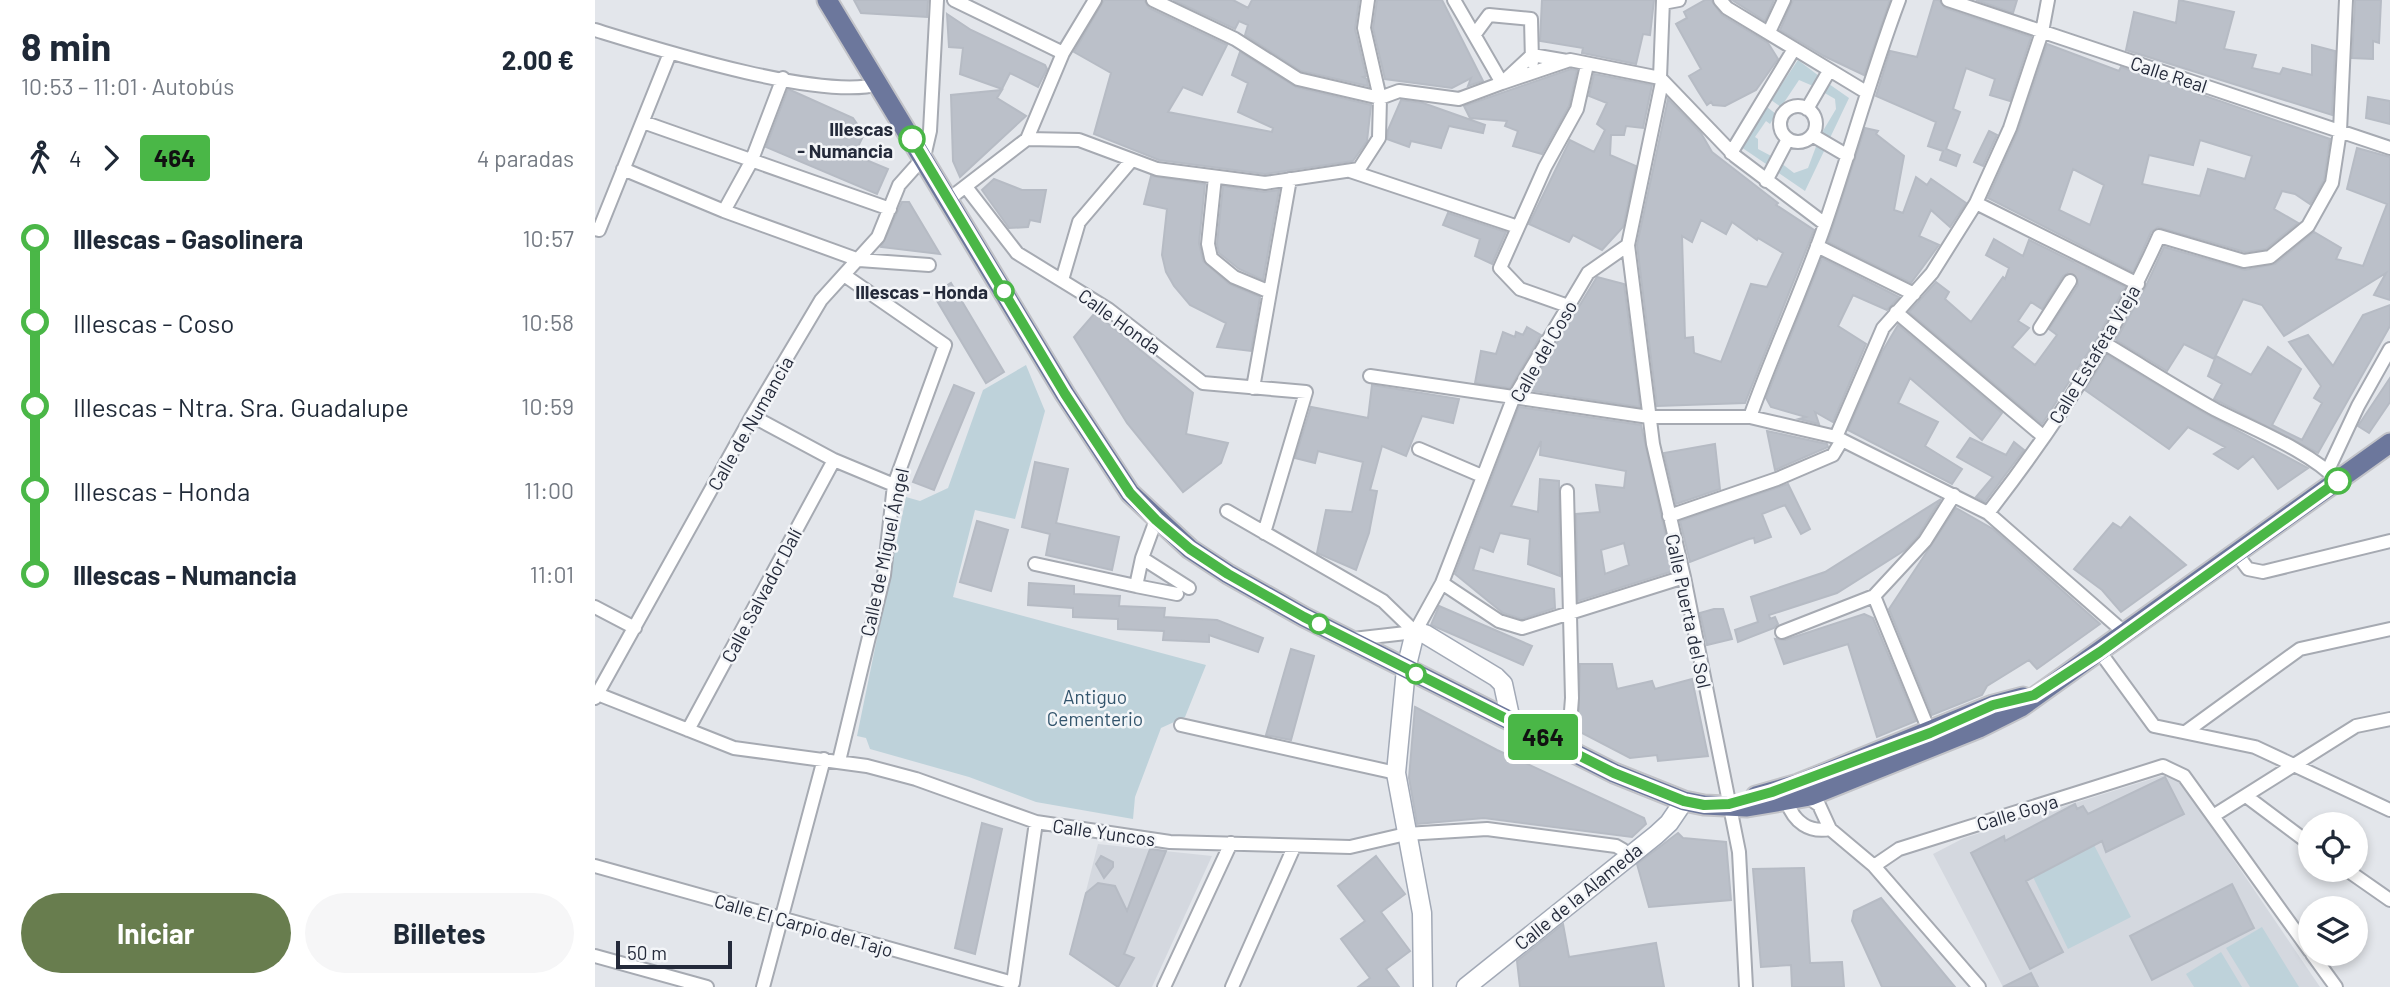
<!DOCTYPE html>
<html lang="es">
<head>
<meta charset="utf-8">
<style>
  body { margin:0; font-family:Barlow,sans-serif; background:#f6f6f7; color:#1f2937; height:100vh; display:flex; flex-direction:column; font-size:26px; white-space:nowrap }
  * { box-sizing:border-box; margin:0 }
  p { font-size:23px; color:#747a83 }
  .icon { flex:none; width:38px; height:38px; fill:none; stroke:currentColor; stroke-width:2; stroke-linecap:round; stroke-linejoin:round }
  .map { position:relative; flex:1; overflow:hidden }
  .drawer { display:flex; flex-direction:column; background:#fff; width:595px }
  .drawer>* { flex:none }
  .badge { padding:0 14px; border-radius:5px; font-size:24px; line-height:46px }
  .fabs { position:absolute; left:1703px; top:812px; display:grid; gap:14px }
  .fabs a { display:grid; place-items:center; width:70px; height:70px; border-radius:50%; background:#fff; box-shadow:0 4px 10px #0003; font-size:35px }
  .scale { position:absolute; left:21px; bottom:18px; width:116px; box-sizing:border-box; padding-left:7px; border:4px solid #242a3a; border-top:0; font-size:19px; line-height:24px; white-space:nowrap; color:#242a3a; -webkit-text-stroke:5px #f3f5f8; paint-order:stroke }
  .map>.badge { position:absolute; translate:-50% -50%; box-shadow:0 0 0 4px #fff }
  .legs { display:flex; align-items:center; gap:10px; height:77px; padding:0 21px; font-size:23px }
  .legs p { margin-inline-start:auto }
  .headline { display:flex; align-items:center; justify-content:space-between; height:119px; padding:0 21px }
  h1 { font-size:38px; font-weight:700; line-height:52px }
  .button { display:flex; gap:14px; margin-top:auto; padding:14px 21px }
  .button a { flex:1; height:80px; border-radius:42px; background:#687d4e; color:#fff; font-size:28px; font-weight:700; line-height:80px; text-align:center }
  .button a+a { background:#f6f6f7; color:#1f2937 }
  ul { padding:0 21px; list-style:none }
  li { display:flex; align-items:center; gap:24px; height:84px; font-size:26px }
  li i { display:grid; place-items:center; width:10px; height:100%; margin:0 9px; background:currentColor }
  li i::after { content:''; width:18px; height:18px; margin:-9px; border:5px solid; border-radius:50%; background:#fff }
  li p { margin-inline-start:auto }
  li:first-child i { background:linear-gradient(#0000 50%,currentColor 0) }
  li:last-child i { background:linear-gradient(currentColor 50%,#0000 0) }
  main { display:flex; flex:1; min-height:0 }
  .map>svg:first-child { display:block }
</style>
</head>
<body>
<main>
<section class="drawer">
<div class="headline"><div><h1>8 min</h1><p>10:53 – 11:01 · Autobús</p></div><b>2.00 €</b></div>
<div class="legs"><svg class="icon" aria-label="walk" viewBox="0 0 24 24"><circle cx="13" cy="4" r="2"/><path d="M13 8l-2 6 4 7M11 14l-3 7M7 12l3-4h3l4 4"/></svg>4<svg class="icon" aria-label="forward" viewBox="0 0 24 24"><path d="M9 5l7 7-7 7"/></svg><b class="badge" style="background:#4ab747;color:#111">464</b><p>4 paradas</p></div>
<ul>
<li><i style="color:#4ab747"></i><b>Illescas - Gasolinera</b><p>10:57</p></li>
<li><i style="color:#4ab747"></i><span>Illescas - Coso</span><p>10:58</p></li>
<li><i style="color:#4ab747"></i><span>Illescas - Ntra. Sra. Guadalupe</span><p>10:59</p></li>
<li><i style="color:#4ab747"></i><span>Illescas - Honda</span><p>11:00</p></li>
<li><i style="color:#4ab747"></i><b>Illescas - Numancia</b><p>11:01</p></li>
</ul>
<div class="button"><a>Iniciar</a><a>Billetes</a></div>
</section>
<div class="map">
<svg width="1795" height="987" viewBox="0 0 1795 987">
  <rect width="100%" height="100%" fill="#e3e6eb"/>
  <path fill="#d4d8df" d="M 1569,775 L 1586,782 L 1725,987 L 1408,987 L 1338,854 L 1369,838 Z
    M 503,844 L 617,856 L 557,987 L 523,987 L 475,954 Z"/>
  <path fill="#bed2da" d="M 1203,60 L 1224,76 L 1218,86 L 1204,80 L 1186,107 L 1176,100 Z
    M 1234,84 L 1254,98 L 1234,140 L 1225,136 L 1241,109 L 1240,99 L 1228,92 Z
    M 1172,107 L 1181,114 L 1175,124 L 1171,121 L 1160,137 L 1163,139 L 1163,149 L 1180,158 L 1174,166 L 1146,147 Z
    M 1222,144 L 1230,149 L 1210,191 L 1181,171 L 1186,163 L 1199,173 L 1213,168 Z
    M 431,365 L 450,411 L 420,519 L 380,510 L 358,597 L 611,665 L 590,717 L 566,728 L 540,797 L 538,819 L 441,802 L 374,777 L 275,749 L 271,738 L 262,736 L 311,497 L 325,501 L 353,488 L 388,390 Z
    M 1499,845 L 1536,917 L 1473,949 L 1438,877 Z
    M 1667,927 L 1704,987 L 1655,987 L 1631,948 Z
    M 1626,952 L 1647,987 L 1599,987 L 1591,974 Z"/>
  <path fill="#bbc0c9" stroke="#b6bbc4" stroke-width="2" fill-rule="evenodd" d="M 259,0 L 333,0 L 332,17 L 266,13 Z
    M 509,0 L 549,0 L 554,8 L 632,45 L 607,95 L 588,87 L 573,112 L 677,132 L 678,128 L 643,112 L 653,83 L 637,75 L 645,52 L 701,87 L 776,105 L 772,141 L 758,161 L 670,174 L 564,160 L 499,134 L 516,73 L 479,52 Z
    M 578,0 L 638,0 L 653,8 L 657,0 L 764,0 L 760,29 L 771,76 L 768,77 L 772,79 L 773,86 L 706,71 L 650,35 L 653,25 L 644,21 L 640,29 Z
    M 782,0 L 847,0 L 888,81 L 873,86 L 876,78 L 857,88 L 790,79 L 778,28 Z
    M 947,0 L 1059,0 L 1055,35 L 1048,34 L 1041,64 L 987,53 L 988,48 L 945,41 Z
    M 1110,0 L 1116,0 L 1127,15 L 1173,43 L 1183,59 L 1161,90 L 1130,106 L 1118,105 L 1116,102 L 1112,105 L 1103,91 L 1094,76 L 1106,69 L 1081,24 L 1092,18 L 1089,12 Z
    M 1137,0 L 1179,0 L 1170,21 Z
    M 1198,0 L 1295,0 L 1269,75 L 1229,56 L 1185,30 Z
    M 1339,0 L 1344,0 L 1350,8 L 1436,37 L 1415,101 L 1395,95 L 1400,79 L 1371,68 L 1358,109 L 1365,112 L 1351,149 L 1365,155 L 1361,166 L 1345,160 L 1348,151 L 1333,146 L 1341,122 L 1281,96 L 1295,51 L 1322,57 Z
    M 1381,0 L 1422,0 L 1418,13 Z
    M 1584,0 L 1639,12 L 1629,49 L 1661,55 L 1657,68 L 1685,74 L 1688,68 L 1717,75 L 1717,45 L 1740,51 L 1737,115 L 1531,50 L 1539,12 L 1581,23 Z
    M 1760,0 L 1786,0 L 1784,43 L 1778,41 L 1778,59 L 1757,58 Z
    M 352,14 L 376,30 L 450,65 L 452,69 L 443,87 L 415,73 L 407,89 L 365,74 L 368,48 L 354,47 Z
    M 1452,44 L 1524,71 L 1526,67 L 1735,139 L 1729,180 L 1715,204 L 1700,194 L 1687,191 L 1679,209 L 1703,223 L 1671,249 L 1650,252 L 1563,227 L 1556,232 L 1538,272 L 1393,198 L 1423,131 ZM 1605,140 L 1657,156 L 1650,179 L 1613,169 L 1605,196 L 1547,184 L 1554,155 L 1598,165 ZM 1478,169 L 1509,185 L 1495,225 L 1464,210 Z
    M 976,69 L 982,70 L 974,106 L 947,154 L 918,146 L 923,131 L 910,126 L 912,121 L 875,118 L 869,106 Z
    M 999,74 L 1057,85 L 1048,128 L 1031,126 L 1029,135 L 1016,135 L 1015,155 L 1041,166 L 1028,227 L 1007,250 L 978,235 L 974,242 L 934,224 L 975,140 L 999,152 L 1010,130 L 1002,124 L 1012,103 L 994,96 Z
    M 193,89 L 258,118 L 269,134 L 259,155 L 293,169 L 282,194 L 171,147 Z
    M 407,90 L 402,98 L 431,116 L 365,177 L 358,161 L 356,95 Z
    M 1773,97 L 1795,101 L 1795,124 L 1771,118 Z
    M 1073,99 L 1106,133 L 1117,152 L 1183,203 L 1181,205 L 1219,230 L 1150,403 L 1062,406 L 1042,245 ZM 1106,220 L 1131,234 L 1137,222 L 1162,240 L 1163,238 L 1188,253 L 1172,287 L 1156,284 L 1126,362 L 1099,353 L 1098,337 L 1090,338 L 1087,236 L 1097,242 Z
    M 806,100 L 828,103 L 890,125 L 888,133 L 854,126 L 846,148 L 816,141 L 814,147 L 792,139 L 793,130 Z
    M 1270,128 L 1283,131 L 1281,134 L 1309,156 L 1299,210 L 1308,213 L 1321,177 L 1332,185 L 1336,179 L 1371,203 L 1355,227 L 1336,210 L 1324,236 L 1344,245 L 1316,283 L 1233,242 Z
    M 1394,131 L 1402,135 L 1388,166 L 1379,162 Z
    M 1762,148 L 1795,157 L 1795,300 L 1779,295 L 1791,273 L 1689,336 L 1667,305 L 1648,299 L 1619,359 L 1589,344 L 1572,371 L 1521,340 L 1550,288 L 1569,247 L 1650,270 L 1680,264 L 1719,232 L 1746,248 L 1741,259 L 1768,266 L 1792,204 L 1752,189 Z
    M 556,176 L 610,184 L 604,243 L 608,261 L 634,284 L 665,297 L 656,351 L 622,347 L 631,323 L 595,305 L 579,286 L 571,272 L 567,255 L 572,209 L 549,204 Z
    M 399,179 L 427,190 L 451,190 L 445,222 L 435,220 L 433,227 L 414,228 L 387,190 Z
    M 628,186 L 669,192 L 684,190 L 668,280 L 644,269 L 624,253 L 622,244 Z
    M 307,202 L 314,202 L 345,254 L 286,247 Z
    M 853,213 L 911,232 L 897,264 L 880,256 L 885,239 L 848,225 Z
    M 1399,239 L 1428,256 L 1434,240 L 1530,287 L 1501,340 L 1447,424 L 1314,312 L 1341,282 L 1354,292 L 1350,299 L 1376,322 L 1408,277 L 1410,279 L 1414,268 L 1391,255 ZM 1475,272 L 1482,276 L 1483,285 L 1454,329 L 1462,335 L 1440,365 L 1417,347 L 1434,328 L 1423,321 L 1436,302 L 1447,309 L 1468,276 Z
    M 1227,258 L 1304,297 L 1292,310 L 1258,295 L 1243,326 L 1271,344 L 1238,422 L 1220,412 L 1224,424 L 1204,419 L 1211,417 L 1176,407 L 1171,398 Z
    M 1002,277 L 1029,284 L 1045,407 L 933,390 Z
    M 356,283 L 409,372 L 391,383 L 338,294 Z
    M 1795,305 L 1795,326 L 1723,453 L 1619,399 L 1627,384 L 1613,376 L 1621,356 L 1656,375 L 1673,347 L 1706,369 L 1677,425 L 1707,440 L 1727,403 L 1719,398 L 1726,386 L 1694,342 L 1713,335 L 1738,366 L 1768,315 Z
    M 500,313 L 598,393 L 591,434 L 633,443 L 626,463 L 588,492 L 532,423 L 479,337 Z
    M 1303,325 L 1407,413 L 1387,440 L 1315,378 L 1303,403 L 1343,422 L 1330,446 L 1367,469 L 1357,484 L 1253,430 L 1287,352 Z
    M 932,327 L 946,335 L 915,388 L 880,383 L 886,351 L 901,354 L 908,332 L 920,337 L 921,332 L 928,335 Z
    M 1512,355 L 1611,414 L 1713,468 L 1683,489 L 1658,456 L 1643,469 L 1619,454 L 1630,447 L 1593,427 L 1574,449 L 1490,390 Z
    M 1795,378 L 1795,402 L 1774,433 L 1763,426 Z
    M 359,385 L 379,393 L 339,490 L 318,482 Z
    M 777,385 L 864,399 L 858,423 L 827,416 L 811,456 L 787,446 L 775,490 L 782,491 L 774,533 L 761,570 L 722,553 L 731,510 L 757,512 L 768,462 L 723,451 L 720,463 L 700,458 L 716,407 L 773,418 Z
    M 924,407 L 1046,425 L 1078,568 L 1075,572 L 983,601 L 981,514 L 1005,512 L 1001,485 L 1029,488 L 1031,471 L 945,455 L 946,441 L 916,506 L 943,512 L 945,479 L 964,481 L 965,576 L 933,564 L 935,539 L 905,533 L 898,552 L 885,547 L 878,570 L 959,589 L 960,608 L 927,619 L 908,613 L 860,574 ZM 1029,543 L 1034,565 L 1010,574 L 1006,550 Z
    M 1172,431 L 1232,444 L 1233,447 L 1180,470 Z
    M 1375,438 L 1411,455 L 1419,442 L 1429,450 L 1390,502 L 1381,497 L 1398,477 L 1362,457 Z
    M 1120,444 L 1125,489 L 1081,504 L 1069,453 Z
    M 440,462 L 473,469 L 461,523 L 524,537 L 517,570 L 451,555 L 455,534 L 427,527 Z
    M 1193,484 L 1215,529 L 1206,534 L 1190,505 L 1167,514 L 1176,537 L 1160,543 L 1159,538 L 1154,539 L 1095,562 L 1085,521 Z
    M 1346,499 L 1323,536 L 1310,550 L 1242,593 L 1174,615 L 1175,619 L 1180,617 L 1183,624 L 1179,628 L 1143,642 L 1140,630 L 1163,622 L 1156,597 L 1230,572 Z
    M 1361,508 L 1398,529 L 1505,624 L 1442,669 L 1434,660 L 1392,686 L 1387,695 L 1337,715 L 1294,609 Z
    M 1535,517 L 1591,565 L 1526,612 L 1507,590 L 1479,569 L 1518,523 L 1526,528 Z
    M 382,521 L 413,530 L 396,591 L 365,582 Z
    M 434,583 L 479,586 L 479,594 L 525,596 L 524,606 L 570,608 L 569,617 L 622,620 L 668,638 L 663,652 L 614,635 L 614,642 L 568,640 L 569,631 L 523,629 L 523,619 L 478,617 L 478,608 L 433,605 Z
    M 844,606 L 937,646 L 928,665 L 836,625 Z
    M 1119,609 L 1128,609 L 1137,639 L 1112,645 L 1105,613 Z
    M 1269,614 L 1278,618 L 1321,721 L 1282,737 L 1253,644 L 1189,664 L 1180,639 L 1190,640 Z
    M 696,649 L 719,656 L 696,740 L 671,735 Z
    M 985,664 L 1017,664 L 1022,689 L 1057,681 L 1060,689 L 1097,679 L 1113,756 L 1063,761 L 1062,755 L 1035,758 L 983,731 Z
    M 820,707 L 902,750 L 1049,818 L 1051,824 L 1037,837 L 889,818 L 822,824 L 814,778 Z
    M 1570,777 L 1589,814 L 1511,852 L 1507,841 L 1431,881 L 1468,952 L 1435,969 L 1376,853 L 1409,836 L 1410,841 L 1480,804 L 1482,809 L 1488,806 L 1493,814 Z
    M 387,823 L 407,829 L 380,954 L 360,948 Z
    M 1083,833 L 1088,838 L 1131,842 L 1136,900 L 1054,907 L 1042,864 Z
    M 555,849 L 571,851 L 529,954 L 539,958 L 523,987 L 475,954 L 491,893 L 503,883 L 520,886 L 532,911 Z
    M 506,856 L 518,862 L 518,867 L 509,878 L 501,864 Z
    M 781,856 L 810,894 L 786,912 L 815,951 L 791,969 L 804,987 L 763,987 L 775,978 L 746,939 L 770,921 L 743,886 Z
    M 1209,868 L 1215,963 L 1247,962 L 1249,987 L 1197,987 L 1196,965 L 1166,967 L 1158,869 Z
    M 1637,884 L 1659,928 L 1557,980 L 1535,936 Z
    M 1286,898 L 1360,987 L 1287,987 L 1257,921 L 1259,911 Z
    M 968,924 L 974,957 L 1061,943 L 1069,987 L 925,987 L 922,961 Z
    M 1436,973 L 1443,987 L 1408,987 Z"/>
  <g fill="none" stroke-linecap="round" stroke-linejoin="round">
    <path stroke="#bdc0c8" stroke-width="12" stroke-dasharray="12 6" stroke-linecap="butt" d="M 1475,281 L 1489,257"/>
    <g stroke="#a6aab2" stroke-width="16">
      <path id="street" d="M 359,0 L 468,53
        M 558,0 L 640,39 L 703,79 L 785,98 L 804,91 L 864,99 L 907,83 L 937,55 L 972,61
        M 859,0 L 907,83 L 975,60 L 1065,78
        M 1125,0 L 1132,8 L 1271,92
        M 1353,0 L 1795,148
        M 1068,3 L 1084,0
        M 0,30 C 62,49 226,101 284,84
        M 1174,32 L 1189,0
        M 880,34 L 894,15 L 936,19 L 937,62
        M 1065,78 L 1068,0
        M 1066,79 L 1140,156 L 1230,224
        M 1067,82 L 1033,245 L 1058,444 L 1089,577 L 1144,852 L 1151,987
        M1185 124a18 18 0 1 1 36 0a18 18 0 1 1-36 0Z
        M 1212,109 L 1234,71
        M 48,122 L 295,209
        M 1217,135 L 1253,156
        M 432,139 L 468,53 L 500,0
        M 1136,153 L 1199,49
        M 28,169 L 129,211 L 264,260 L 334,265
        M 755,171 L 923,227
        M 620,177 L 613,244 L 616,258 L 639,277 L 675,292
        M 1171,181 L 1193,139
        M 371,187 L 422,253 L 513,309 L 608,383 L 711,392 L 669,533
        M 354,199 L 432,139 L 484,140 L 562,169 L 670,183 L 764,169 L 784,138 L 785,98 L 769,28 L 773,0
        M 1381,203 L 1543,284
        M 129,211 L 156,162 L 188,78
        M 0,229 L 4,230 L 75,53
        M 1222,246 L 1319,294
        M 467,280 L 484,222 L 535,162
        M 973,306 L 925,289 L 905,268 L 950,167 L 982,109 L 992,65
        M 1301,312 L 1449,437
        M 1445,328 L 1475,281
        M 1509,343 C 1546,365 1583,389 1621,410 C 1658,429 1715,451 1743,481
        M 775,376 L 1054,417 L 1155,417 L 1241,437 L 1393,513 L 1530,633
        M 658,388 L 695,179
        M 157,416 L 239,460 L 299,485
        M 1155,417 C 1177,355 1205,295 1227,233 C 1254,156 1275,77 1304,0
        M 1241,437 L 1288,328 L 1337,273 L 1381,203 L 1415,128 L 1447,32 L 1453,0
        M 824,449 L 887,476
        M 1733,470 L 1763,406 L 1795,349
        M 632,511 L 788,601 L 820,632
        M 1393,513 C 1460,427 1520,335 1564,236 L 1649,261 L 1675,257 L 1713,226 L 1737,183 L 1745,131 L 1751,0
        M 1074,516 L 1182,479 L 1238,455 L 1247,440
        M 561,520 L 547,558 L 594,588
        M 1641,553 L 1653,569 L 1668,572 L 1795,541
        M 547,558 L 541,586 L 582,594
        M 440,564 L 541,586
        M 847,583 L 904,621 L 927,628 L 1089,577
        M 0,607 L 40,628
        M 820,632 L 847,583 L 918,399 L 993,273 L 1033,245
        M 1187,632 L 1279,596
        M 758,639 L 820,632
        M 1505,652 L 1559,726 L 1660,747 L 1795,810
        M 0,693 L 139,748 L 272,766 L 321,779 L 441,822 L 575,842 L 755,847 L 811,834 L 892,829 L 1021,846 L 1028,850 L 1030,857
        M 0,698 L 157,416 L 226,300 L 283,237 L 304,185 L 329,157 L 335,131 L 342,0
        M 586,725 L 801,773
        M 93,730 L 239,460
        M 1592,731 L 1705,649 L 1795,629
        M 1335,733 L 1279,596 L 1330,541 L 1359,495
        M 968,748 L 975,724 L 977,698 L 972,491
        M 244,761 L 289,575 L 299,485 L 350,345 L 249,275
        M 1210,795 L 1224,805 L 1235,829 L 1279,866 L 1384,987
        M 1651,796 L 1715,844
        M 1195,797 L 1192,802 C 1199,822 1214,833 1235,829
        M 1618,816 L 1761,726 L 1795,719
        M 0,866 L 418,983 L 441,822
        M 1279,866 L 1304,849 L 1568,766 L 1589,776 L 1715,951
        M 1752,870 L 1795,900
        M 1717,954 L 1741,987
        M 0,956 L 112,987
        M 168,987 L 229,759
        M 569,987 L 636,843
        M 637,987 L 699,847"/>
    </g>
    <g stroke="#a2a9b6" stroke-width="21">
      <path id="secondary" d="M 828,987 L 827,913 L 801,773 L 811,669 L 820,632 L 830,634 L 901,677 L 908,684 L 916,721
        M 871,987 L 1061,835 L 1074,823 L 1089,801"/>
    </g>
    <g stroke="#c2c3c8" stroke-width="23">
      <path id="primary" d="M 232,0 L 470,394 L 535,493 L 595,549 L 633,574 L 709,617 L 1019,773 L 1089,801 L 1109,805 L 1152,807 L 1215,796 L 1384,728 L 1426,707 L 1795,443
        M 1161,796 L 1203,784 L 1398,705 L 1428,697"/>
    </g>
    <use href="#street" stroke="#fff" stroke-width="12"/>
    <use href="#secondary" stroke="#fff" stroke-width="18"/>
    <use href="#primary" stroke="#6c779c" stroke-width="19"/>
  </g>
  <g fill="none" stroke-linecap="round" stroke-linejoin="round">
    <g stroke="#fff" stroke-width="16">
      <path id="line-1" d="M 317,139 L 470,394 L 535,493 L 561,520 L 595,549 L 633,574 L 709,617 L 1019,773 L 1089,801 L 1109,805 L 1134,804 L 1177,792 L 1335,733 L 1398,705 L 1439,695 L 1505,652 L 1743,481"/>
    </g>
    <use href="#line-1" stroke="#4ab747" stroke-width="10"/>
  </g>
  <g fill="#fff" stroke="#4ab747" stroke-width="3.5">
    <circle cx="317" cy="139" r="12"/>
    <circle cx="409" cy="291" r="9"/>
    <circle cx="1743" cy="481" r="12"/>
    <circle cx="724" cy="624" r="9"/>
    <circle cx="821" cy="674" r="9"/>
  </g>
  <g text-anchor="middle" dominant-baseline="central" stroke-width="5" stroke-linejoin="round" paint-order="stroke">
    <g font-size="19" fill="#242a3a" stroke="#f3f5f8">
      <text transform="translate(1574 74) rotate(18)">Calle Real</text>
      <text transform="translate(525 321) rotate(36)">Calle Honda</text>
      <text transform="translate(948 351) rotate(-60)">Calle del Coso</text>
      <text transform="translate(1499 354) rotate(-59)">Calle Estafeta Vieja</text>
      <text transform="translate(155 423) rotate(-60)">Calle de Numancia</text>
      <text transform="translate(289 552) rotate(-78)">Calle de Miguel Ángel</text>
      <text transform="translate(166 595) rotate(-62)">Calle Salvador Dalí</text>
      <text transform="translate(1094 611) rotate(78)">Calle Puerta del Sol</text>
      <text transform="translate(1422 812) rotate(-17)">Calle Goya</text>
      <text transform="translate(509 832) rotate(8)">Calle Yuncos</text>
      <text transform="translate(983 896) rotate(-39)">Calle de la Alameda</text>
      <text transform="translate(209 925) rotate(16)">Calle El Carpio del Tajo</text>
    </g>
    <g font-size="19" font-weight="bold" fill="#242a3a" stroke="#f3f5f8" text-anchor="end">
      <text x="298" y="128">Illescas<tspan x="298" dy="22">- Numancia</tspan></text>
      <text x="393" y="291">Illescas - Honda</text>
    </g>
    <g font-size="19" fill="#33556d" stroke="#f3f5f8">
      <text x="500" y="696">Antiguo<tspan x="500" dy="22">Cementerio</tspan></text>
    </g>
  </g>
</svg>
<div class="fabs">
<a><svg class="icon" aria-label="locate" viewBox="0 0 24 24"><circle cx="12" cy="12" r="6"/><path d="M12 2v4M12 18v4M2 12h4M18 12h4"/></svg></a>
<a><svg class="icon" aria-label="layers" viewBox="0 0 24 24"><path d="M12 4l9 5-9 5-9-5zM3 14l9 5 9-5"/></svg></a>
</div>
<div class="scale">50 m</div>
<b class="badge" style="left:948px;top:737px;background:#4ab747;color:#111">464</b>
</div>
</main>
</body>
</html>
